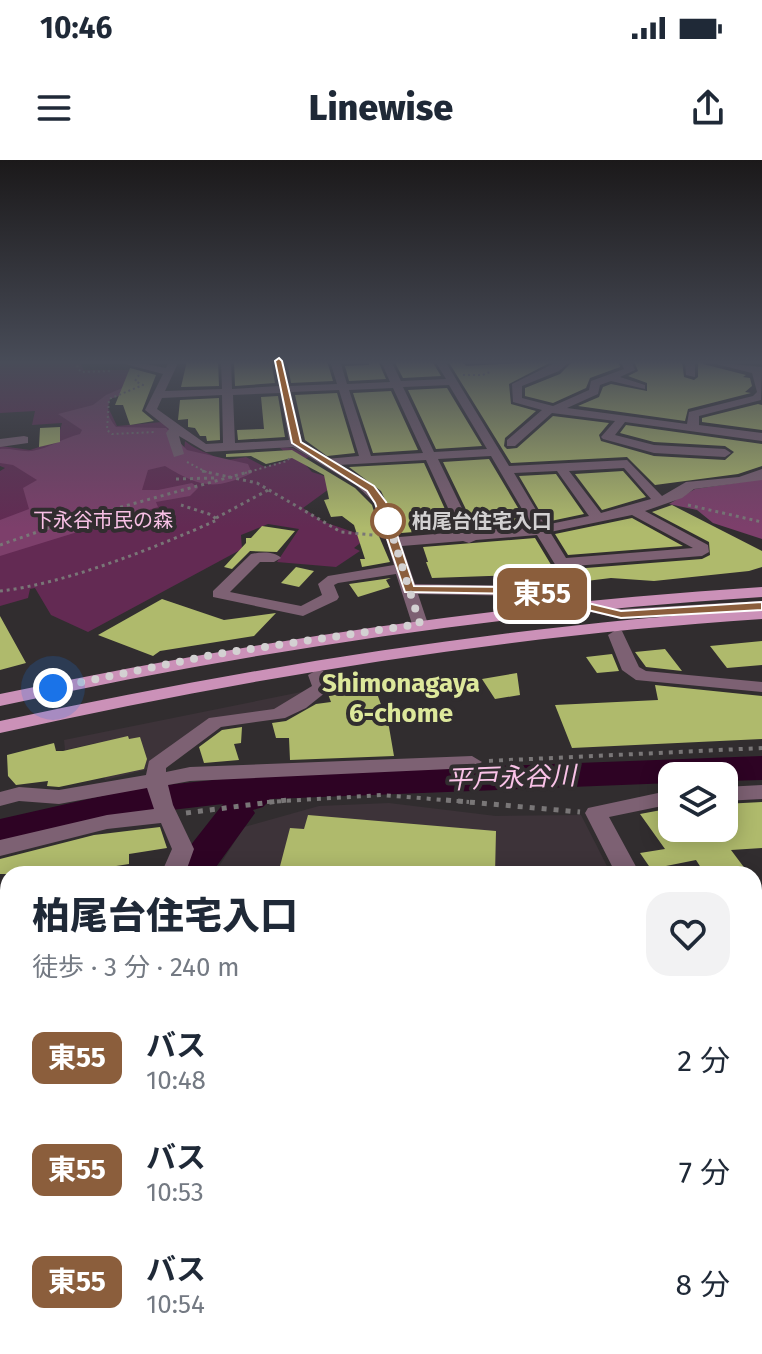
<!DOCTYPE html>
<html lang="ja">
<head>
<meta charset="utf-8">
<style>
  body { margin:0; font-family:"Fira Sans","Noto Sans JP",sans-serif; background:#f2f2f3; color:#1f2937; height:100vh; display:flex; flex-direction:column; font-size:30px; white-space:nowrap }
  * { box-sizing:border-box; margin:0 }
  p { font-size:26px; color:#747a83 }
  .icon { flex:none; width:44px; height:44px; fill:none; stroke:currentColor; stroke-width:2; stroke-linecap:round; stroke-linejoin:round }
  .map { position:relative; flex:1; overflow:hidden }
  .sheet { position:absolute; left:0px; top:706px; width:762px; height:488px; display:flex; flex-direction:column; background:#fff; border-radius:24px 24px 0 0; box-shadow:0 4px 20px #0003 }
  .sheet>* { flex:none }
  .badge { padding:0 16px; border-radius:12px; font-size:28px; line-height:52px }
  .tools { position:absolute; left:658px; top:602px; display:grid; gap:16px }
  .tools a { display:grid; place-items:center; width:80px; height:80px; border-radius:16px; background:#fff; box-shadow:0 4px 20px #0003; font-size:40px }
  .you { position:absolute; width:40px; height:40px; margin:-20px; border:6px solid #fff; border-radius:50%; background:#1a73e8; box-shadow:0 0 0 12px #1a73e833 }
  .map>.badge { position:absolute; translate:-50% -50%; box-shadow:0 0 0 4px #fff }
  .round { display:grid; place-items:center; flex:none; width:84px; height:84px; border-radius:24px; background:#f2f2f3 }
  .headline { display:flex; align-items:center; justify-content:space-between; height:136px; padding:0 32px }
  h1 { font-size:38px; font-weight:800; line-height:60px }
  ul { padding:0; list-style:none }
  li { display:flex; align-items:center; gap:24px; height:112px; padding:0 32px }
  li div { flex:1 }
  li b { display:block; font-size:30px }
  li em { font-style:normal }
  li .badge { min-width:88px; font-weight:700; text-align:center }
  .status { display:flex; justify-content:space-between; align-items:center; height:56px; padding:0 40px; background:#fff; direction:ltr }
  .status svg { height:22px; fill:currentColor }
  header { display:flex; justify-content:space-between; align-items:center; height:104px; padding:0 32px; background:#fff; font-size:36px; font-weight:800 }
  .map>svg:first-child { display:block }
</style>
</head>
<body>
<div class="status"><b>10:46</b><svg viewBox="0 0 49 12"><path d="M0 12V9h3v3zM5 12V6h3v6zM10 12V3h3v9zM15 12V0h3v12zM26 1h20v11H26zM47 4h2v5h-2z"/></svg></div>
<header><svg class="icon" aria-label="menu" viewBox="0 0 24 24"><path d="M4 6h16M4 12h16M4 18h16"/></svg>Linewise<svg class="icon" aria-label="share" viewBox="0 0 24 24"><path d="M12 15V3M7 8l5-5 5 5M5 13v7h14v-7"/></svg></header>
<div class="map">
<svg width="762" height="1194" viewBox="0 0 762 1194">
  <rect width="100%" height="100%" fill="#312d2f"/>
  <path fill="#3d3339" d="M 311,530 L 276,550 L 207,560 L 170,586 L 149,609 L 105,620 L 96,583 L 65,590 L 64,580 Z
    M 389,643 L 496,656 L 581,655 L 611,714 L 214,714 L 244,667 L 319,646 Z"/>
  <path fill="#632a53" d="M 0,201 L 79,201 L 84,210 L 137,210 L 144,213 L 126,233 L 110,239 L 108,247 L 117,266 L 162,262 L 174,272 L 183,301 L 185,281 C 196,291 209,292 222,301 L 246,297 L 265,307 L 287,300 L 288,295 L 279,287 L 293,288 L 309,297 L 301,300 L 312,312 L 340,321 L 303,348 L 324,362 L 368,377 L 354,388 L 360,391 L 336,407 L 277,402 L 299,369 L 268,364 L 241,375 L 242,389 L 88,472 L 51,455 L 35,428 L 30,429 L 28,438 L 0,446 L 0,311 L 5,308 L 0,306 L 0,281 L 1,286 L 30,290 L 57,281 L 62,263 L 32,265 L 35,251 L 0,253 Z
    M 540,1186 L 637,1186 L 634,1194 L 553,1194 Z"/>
  <path fill="#7d3f6b" d="M 129,225 L 127,233 L 110,239 C 106,251 108,257 116,267 L 166,268 L 187,290 L 248,304 L 252,313 C 214,331 200,327 165,306 L 148,310 L 142,330 L 158,330 L 192,323 L 198,328 L 190,336 L 156,342 L 158,347 L 0,396 L 0,360 L 29,349 L 23,328 L 37,320 L 13,305 L 0,303 L 0,289 C 10,288 22,292 32,291 C 50,288 63,278 80,274 L 82,270 L 58,254 L 93,245 L 106,235 Z
    M 762,319 L 762,379 L 713,363 L 697,350 L 669,344 L 695,329 Z"/>
  <g fill="none" stroke-linecap="round" stroke-linejoin="round">
    <path fill="#2e0324" fill-rule="evenodd" d="M 762,596 L 762,620 L 724,621 L 724,616 L 672,616 L 672,623 L 271,639 L 263,647 L 253,650 L 255,653 L 211,714 L 168,714 L 223,644 L 137,654 L 0,687 L 0,659 L 137,628 L 261,615 Z
      M 8,944 L 8,1003 L 0,1006 L 0,947 Z"/>
  </g>
  <path fill="#afba6c" d="M 187,201 L 218,201 L 219,226 L 181,227 Z
    M 234,201 L 271,201 L 275,223 L 235,226 Z
    M 287,201 L 327,201 L 333,221 L 291,223 Z
    M 369,201 L 378,201 L 386,219 L 349,221 L 345,206 L 369,205 Z
    M 394,201 L 432,201 L 441,216 L 403,218 Z
    M 448,201 L 462,201 L 466,206 L 553,201 L 509,224 L 511,244 L 536,251 L 505,278 L 504,286 L 507,289 L 517,288 L 553,256 L 609,263 L 599,275 L 601,281 L 654,296 L 725,300 L 734,292 L 725,286 L 654,282 L 620,273 L 626,265 L 762,284 L 762,306 L 738,314 L 655,325 L 627,297 L 511,303 Z
    M 573,201 L 618,201 L 620,207 L 590,218 L 586,228 L 553,243 L 525,236 L 525,228 L 560,214 Z
    M 634,201 L 682,201 L 684,217 L 694,220 L 698,217 L 698,201 L 701,201 L 703,204 L 746,215 L 743,217 L 750,218 L 752,226 L 745,232 L 751,233 L 688,249 L 685,261 L 578,246 L 599,237 L 603,227 L 611,224 L 647,231 L 647,223 L 628,216 L 638,211 Z
    M 130,208 L 156,215 L 142,251 L 154,261 L 130,265 L 123,245 L 115,245 Z
    M 447,228 L 482,286 L 436,289 L 408,230 Z
    M 391,231 L 418,290 L 373,293 L 353,233 Z
    M 337,233 L 355,293 L 327,296 L 305,280 L 295,235 Z
    M 278,236 L 285,277 L 238,280 L 237,270 L 264,269 L 261,237 Z
    M 219,238 L 220,280 L 207,281 L 206,276 L 200,276 L 195,268 L 188,267 L 188,259 L 178,260 L 180,240 Z
    M 758,244 L 762,245 L 762,270 L 702,262 L 702,258 Z
    M 60,267 L 60,282 L 39,287 L 40,268 Z
    M 292,290 L 355,328 L 372,345 L 381,374 L 378,374 L 390,402 L 362,407 L 360,399 L 365,399 L 354,365 L 342,356 L 331,357 L 324,340 L 329,339 L 324,315 L 292,298 L 266,304 L 251,296 L 226,297 L 226,294 Z
    M 489,299 L 527,363 L 475,368 L 443,302 Z
    M 424,303 L 454,369 L 401,373 L 381,331 L 349,307 Z
    M 623,311 L 646,337 L 602,350 L 575,314 Z
    M 556,314 L 584,354 L 546,362 L 519,316 Z
    M 672,345 L 762,391 L 762,407 L 749,411 L 654,421 L 611,418 L 578,422 L 576,419 L 551,420 L 548,414 L 432,418 L 426,402 L 428,402 L 423,387 L 535,378 L 553,408 L 560,410 L 702,399 L 710,395 L 709,382 L 652,352 Z
    M 632,358 L 683,386 L 568,395 L 555,374 Z
    M 262,366 L 295,371 L 277,392 L 250,391 L 232,409 L 224,407 L 246,383 L 246,378 L 251,378 Z
    M 296,407 L 314,411 L 299,427 L 281,423 Z
    M 391,418 L 386,420 L 390,427 L 358,437 L 349,424 Z
    M 162,439 L 224,460 L 276,453 L 254,476 L 160,491 L 153,496 L 98,475 Z
    M 0,456 L 26,503 L 0,510 Z
    M 762,481 L 762,505 L 727,508 L 710,486 Z
    M 665,489 L 682,511 L 646,507 L 635,492 Z
    M 612,494 L 619,511 L 597,513 L 586,497 Z
    M 517,513 L 520,535 L 495,539 L 482,519 Z
    M 374,525 L 389,567 L 394,596 L 290,600 L 289,578 L 276,578 L 272,563 L 286,561 L 316,544 L 331,542 L 328,534 L 334,530 Z
    M 655,525 L 762,536 L 762,579 L 572,588 L 555,545 L 658,540 Z
    M 242,567 L 241,583 L 234,584 L 239,600 L 204,603 L 199,587 L 222,570 Z
    M 128,576 L 129,579 L 140,577 L 147,599 L 144,609 L 59,627 L 47,626 L 48,621 L 16,625 L 8,616 L 7,595 L 54,583 L 56,591 L 63,591 Z
    M 762,642 L 762,688 L 731,690 L 749,714 L 705,714 L 696,700 L 651,709 L 640,693 L 665,689 L 640,654 L 672,648 L 672,668 L 724,668 L 724,644 Z
    M 308,655 L 496,671 L 495,714 L 293,714 L 294,711 L 279,710 L 290,668 L 304,669 Z
    M 160,667 L 167,688 L 129,694 L 129,704 L 65,714 L 0,714 L 0,699 L 94,675 Z"/>
  <g fill="none" stroke-linecap="round" stroke-linejoin="round">
    <path stroke="#797677" stroke-width="2" stroke-dasharray="2 3" stroke-linecap="butt" d="M 80,201 L 77,207 L 81,212 L 112,211
      M 139,215 L 135,221 L 143,225 L 109,239 L 107,270 L 112,274 L 156,272
      M 463,215 L 483,215 L 492,211
      M 187,302 L 208,313
      M 245,313 L 287,301 L 291,296"/>
    <path stroke="#797677" stroke-width="3" stroke-dasharray="3 4" stroke-linecap="butt" d="M 202,311 L 257,323 L 341,372 L 373,375 L 373,372
      M 176,319 L 214,318
      M 688,345 L 762,362
      M 216,358 L 270,329
      M 0,385 L 63,363 L 252,311
      M 0,431 C 65,424 157,387 217,360 L 212,355 L 181,345"/>
    <path stroke="#797677" stroke-width="4" stroke-dasharray="4 6" stroke-linecap="butt" d="M 489,601 L 762,588
      M 267,642 L 382,635 L 469,642"/>
    <path stroke="#797677" stroke-width="5" stroke-dasharray="5 7" stroke-linecap="butt" d="M 446,640 L 580,652
      M 186,653 L 287,640"/>
    <path stroke="#797677" stroke-width="6" stroke-dasharray="6 9" stroke-linecap="butt" d="M 0,977 L 8,973"/>
    <path fill="#7d6173" fill-rule="evenodd" d="M 114,201 L 131,201 L 166,208 L 169,201 L 179,201 L 165,231 L 222,229 L 221,201 L 231,201 L 232,229 L 279,226 L 274,201 L 284,201 L 289,226 L 337,224 L 330,201 L 340,201 L 347,224 L 390,222 L 381,201 L 391,201 L 401,221 L 446,219 L 435,201 L 445,201 L 509,306 L 627,300 L 662,336 L 686,322 L 739,317 L 762,309 L 762,320 L 694,329 L 682,338 L 645,351 L 708,385 L 709,392 L 702,396 L 561,407 L 556,406 L 537,375 L 476,380 L 469,383 L 463,381 L 402,386 L 415,424 L 521,426 L 621,449 L 762,441 L 762,451 L 621,459 L 521,436 L 418,434 L 428,464 L 420,469 L 412,464 L 396,414 L 338,423 L 334,425 L 339,437 L 337,440 L 303,456 L 213,437 L 213,431 L 251,394 C 260,392 275,391 281,398 L 274,402 L 260,402 L 230,432 L 301,446 L 322,435 L 318,424 L 328,416 L 394,405 L 375,343 L 357,326 L 293,287 L 206,292 L 179,276 L 184,294 L 174,297 L 166,273 L 169,269 L 145,250 L 163,214 ZM 449,225 L 487,289 L 434,292 L 403,227 ZM 393,228 L 423,293 L 371,296 L 349,230 ZM 339,230 L 359,296 L 326,299 L 302,282 L 291,232 ZM 280,233 L 289,280 L 235,283 L 233,235 ZM 222,235 L 223,283 L 206,284 L 157,249 L 162,238 ZM 491,296 L 532,366 L 473,371 L 438,299 ZM 426,300 L 459,372 L 399,377 C 385,335 379,326 338,305 ZM 624,308 L 651,339 L 601,353 L 569,311 ZM 557,311 L 589,356 L 545,365 L 514,313 ZM 632,355 L 693,388 L 566,398 L 550,372 Z
      M 559,201 L 570,201 L 559,211 L 522,226 L 522,238 L 553,246 L 589,230 L 591,221 L 624,209 L 621,201 L 631,201 L 635,210 L 620,217 L 645,225 L 645,229 L 611,221 L 600,225 L 598,234 L 567,248 L 687,264 L 689,252 L 753,236 L 757,232 L 752,213 L 704,201 L 762,207 L 761,240 L 699,256 L 699,265 L 762,273 L 762,281 L 625,262 L 615,275 L 654,285 L 725,289 L 731,293 L 725,297 L 654,293 L 603,279 L 601,277 L 615,261 L 552,253 L 515,286 L 507,286 L 507,280 L 542,250 L 513,242 L 512,224 Z
      M 685,201 L 695,201 L 695,217 L 686,215 Z
      M 24,276 L 28,277 L 28,283 L 0,287 L 0,279 Z
      M 616,470 L 622,471 L 639,507 L 646,511 L 762,522 L 762,532 L 636,520 L 622,510 L 608,475 Z
      M 317,510 L 323,511 L 331,528 L 306,548 L 285,558 L 221,567 L 166,608 L 166,612 L 190,607 L 472,596 L 482,602 L 472,608 L 190,621 L 168,625 L 173,645 L 194,689 L 185,714 L 161,714 L 172,689 L 161,663 L 107,669 L 0,696 L 0,680 L 107,655 L 154,649 L 147,628 L 59,644 L 19,641 L 0,646 L 0,632 L 19,627 L 59,630 L 146,615 L 149,601 L 209,558 L 274,549 L 312,526 L 308,515 Z
      M 762,625 L 762,639 L 724,641 L 724,627 Z
      M 672,630 L 672,644 L 609,657 L 640,714 L 616,714 L 585,653 L 588,648 Z
      M 762,794 L 762,814 L 754,816 L 754,796 Z
      M 754,845 L 762,845 L 762,867 L 754,867 Z
      M 8,907 L 8,959 L 0,960 L 0,910 Z
      M 762,994 L 762,1024 L 754,1026 L 754,996 Z
      M 8,1070 L 8,1109 L 0,1112 L 0,1073 Z
      M 492,1186 L 537,1186 L 541,1194 L 496,1194 Z
      M 634,1186 L 670,1186 L 667,1194 L 631,1194 Z"/>
    <path fill="#cb91b8" fill-rule="evenodd" d="M 762,427 L 762,437 C 505,453 252,491 0,546 L 0,534 C 252,481 505,443 762,427 Z
      M 762,449 L 762,459 C 504,476 252,517 0,573 L 0,561 C 252,507 504,466 762,449 Z"/>
  </g>
  <linearGradient id="sky" x2="0" y2="1"><stop stop-color="#1b191a"/><stop offset="0.55" stop-color="#484c58"/><stop offset="1" stop-color="#484c58" stop-opacity="0"/></linearGradient>
  <rect width="762" height="368" fill="url(#sky)"/>
  <path fill="#8b5e3c" stroke="#fff" stroke-width="2" d="M 279,198 L 282,201 L 301,282 L 374,326 L 386,342 L 414,426 L 521,427 L 621,451 L 762,442 L 762,450 L 621,458 L 521,434 L 405,432 L 375,343 L 367,331 L 292,283 L 275,201 Z"/>
  <g fill="none" stroke-linecap="round" stroke-linejoin="round">
    <path stroke="#d3d1d2" stroke-width="8" stroke-dasharray="0 14.4" d="M 53,528 L 217,494 L 420,464 L 388,361"/>
  </g>
  <circle fill="#fff" stroke="#8b5e3c" stroke-width="4" cx="388" cy="361" r="16"/>
  <g text-anchor="middle" dominant-baseline="central" stroke-width="8" stroke-linejoin="round" paint-order="stroke">
    <g font-size="20" fill="#f8c0e5" stroke="#312d2f">
      <text x="103" y="360">下永谷市民の森</text>
    </g>
    <g font-size="20" font-weight="bold" fill="#d3d1d2" stroke="#312d2f" text-anchor="start">
      <text x="412" y="361">柏尾台住宅入口</text>
    </g>
    <g font-size="26" font-weight="bold" fill="#dde89b" stroke="#312d2f">
      <text x="401" y="523">Shimonagaya<tspan x="401" dy="30">6-chome</tspan></text>
    </g>
    <g font-size="26" font-style="italic" fill="#fac3e8" stroke="#312d2f">
      <text transform="translate(511 618) rotate(-2)">平戸永谷川</text>
    </g>
  </g>
</svg>
<div class="tools">
<a><svg class="icon" aria-label="layers" viewBox="0 0 24 24"><path d="M12 4l9 5-9 5-9-5zM3 14l9 5 9-5"/></svg></a>
</div>
<div class="you" style="left:53px;top:528px"></div>
<b class="badge" style="left:542px;top:434px;background:#8b5e3c;color:#fff">東55</b>
<section class="sheet">
<div class="headline"><div><h1>柏尾台住宅入口</h1><p>徒歩 · 3 分 · 240 m</p></div><a class="round"><svg class="icon" aria-label="heart" viewBox="0 0 24 24"><path d="M12 20l-8-8c-3-5 5-10 8-4 3-6 11-1 8 4z"/></svg></a></div>
<ul>
<li><span class="badge" style="background:#8b5e3c;color:#fff">東55</span><div><b>バス</b><p>10:48</p></div><em>2 分</em></li>
<li><span class="badge" style="background:#8b5e3c;color:#fff">東55</span><div><b>バス</b><p>10:53</p></div><em>7 分</em></li>
<li><span class="badge" style="background:#8b5e3c;color:#fff">東55</span><div><b>バス</b><p>10:54</p></div><em>8 分</em></li>
</ul>
</section>
</div>
</body>
</html>
